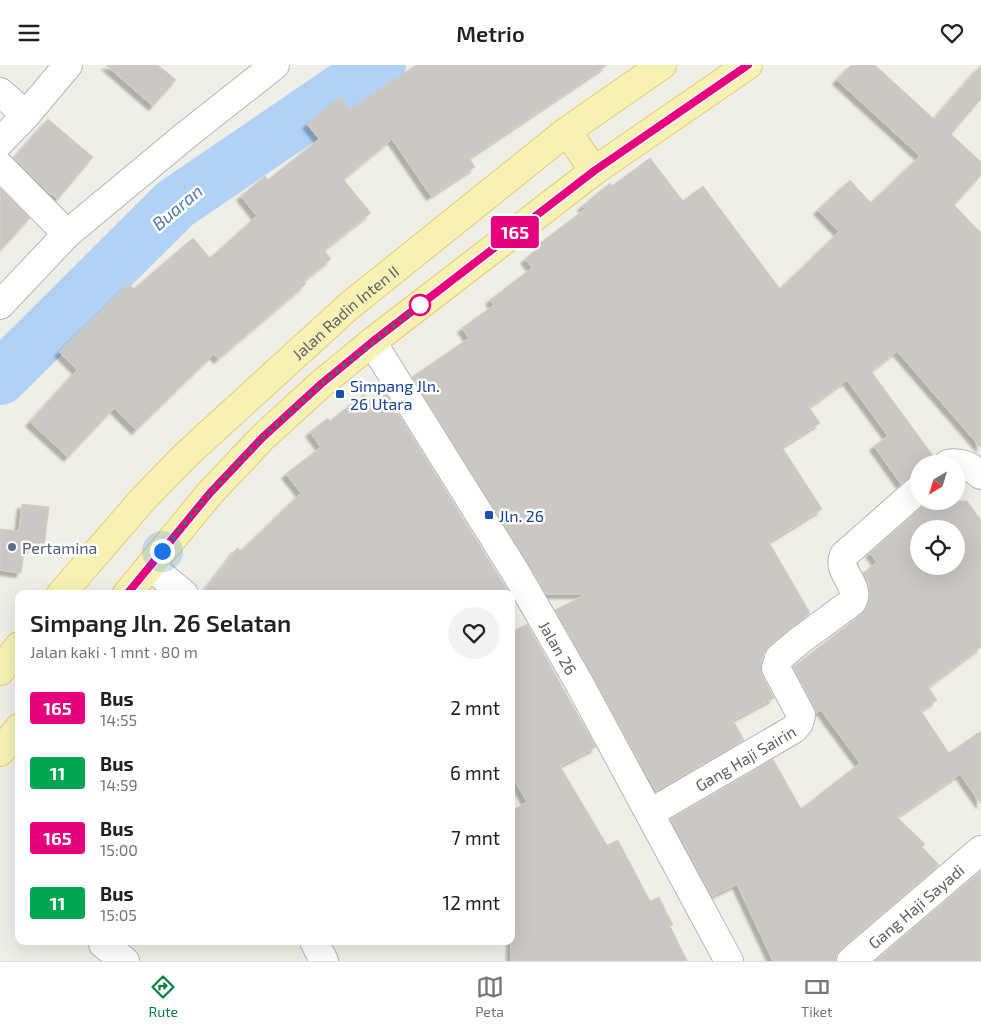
<!DOCTYPE html>
<html lang="id">
<head>
<meta charset="utf-8">
<style>
  body { margin:0; font-family:"Exo 2",sans-serif; background:#f2f2f2; color:#202124; height:100vh; display:flex; flex-direction:column; font-size:19px; white-space:nowrap }
  * { box-sizing:border-box; margin:0 }
  p { font-size:16px; color:#757577 }
  .icon { flex:none; width:28px; height:28px; fill:none; stroke:currentColor; stroke-width:2; stroke-linecap:round; stroke-linejoin:round }
  .map { position:relative; flex:1; overflow:hidden }
  .details { position:absolute; left:15px; top:525px; width:500px; height:355px; display:flex; flex-direction:column; background:#fff; border-radius:10px; box-shadow:0 5px 20px #0002 }
  .details>* { flex:none }
  .badge { padding:0 10px; border-radius:4px; font-size:18px; line-height:32px }
  .needle { width:32px; rotate:218deg }
  .tools { position:absolute; left:910px; top:390px; display:grid; gap:10px }
  .tools a { display:grid; place-items:center; width:55px; height:55px; border-radius:50%; background:#fff; box-shadow:0 5px 20px #0002; font-size:25px }
  .you { position:absolute; width:25px; height:25px; margin:-12px; border:4px solid #fff; border-radius:50%; background:#1a73e8; box-shadow:0 0 0 8px #1a73e833 }
  .map>.badge { position:absolute; translate:-50% -50%; box-shadow:0 0 0 2px #fff }
  .round { display:grid; place-items:center; flex:none; width:52px; height:52px; border-radius:26px; background:#f2f2f2 }
  .head { display:flex; align-items:center; justify-content:space-between; height:85px; padding:0 15px }
  h1 { font-size:24px; font-weight:600; line-height:38px }
  ul { padding:0; list-style:none }
  li { display:flex; align-items:center; gap:15px; height:65px; padding:0 15px }
  li div { flex:1 }
  li b { display:block; font-size:19px }
  li em { font-style:normal }
  li .badge { min-width:55px; font-weight:700; text-align:center }
  header { display:flex; justify-content:space-between; align-items:center; height:65px; padding:0 15px; background:#fff; font-size:22px; font-weight:600 }
  .tab-bar { display:flex; justify-content:space-around; align-items:center; height:70px; border-top:1px solid #e0e0e0; background:#fff; font-size:14px; color:#757577 }
  .tab-bar a { display:grid; justify-items:center; gap:2px }
  .tab-bar .active { color:#0b8043 }
  .map>svg:first-child { display:block }
</style>
</head>
<body>
<header><svg class="icon" aria-label="menu" viewBox="0 0 24 24"><path d="M4 6h16M4 12h16M4 18h16"/></svg>Metrio<svg class="icon" aria-label="heart" viewBox="0 0 24 24"><path d="M12 20l-8-8c-3-5 5-10 8-4 3-6 11-1 8 4z"/></svg></header>
<div class="map">
<svg width="981" height="896" viewBox="0 0 981 896">
  <defs>
    <filter id="shadow"><feDropShadow dx="-4.5" dy="4.5" stdDeviation="1" flood-color="#0004"/></filter>
  </defs>
  <rect width="100%" height="100%" fill="#efeee7"/>
  <g fill="none" stroke-linecap="round" stroke-linejoin="round">
    <path stroke="#b0d2f6" stroke-width="54" d="M 0,313 L 175,139 L 379,0"/>
  </g>
  <path fill="#cbc8c4" stroke="#d3d0c6" fill-rule="evenodd" filter="url(#shadow)" d="M 106,0 L 158,0 L 176,15 L 153,41 Z
    M 416,0 L 607,0 L 469,93 L 475,102 L 431,131 L 392,74 L 343,114 L 371,148 L 324,185 L 331,194 L 304,216 L 306,219 L 218,294 L 214,289 L 136,365 L 114,343 L 68,392 L 30,357 L 77,305 L 59,287 L 129,219 L 134,224 L 193,173 L 210,193 L 257,151 L 241,131 L 265,111 L 268,115 L 319,74 L 307,59 L 340,32 L 350,44 Z
    M 851,0 L 875,0 L 934,54 L 981,0 L 981,34 L 951,69 L 981,97 L 981,110 L 954,140 L 981,168 L 981,383 L 897,286 L 871,306 L 934,392 L 931,399 L 919,399 L 919,408 L 917,409 L 909,412 L 901,419 L 874,381 L 888,371 L 847,315 L 809,342 L 820,358 L 782,382 L 822,444 L 769,477 L 810,548 L 769,581 L 764,588 L 761,599 L 762,610 L 774,633 L 733,655 L 744,675 L 656,726 L 555,545 L 586,529 L 546,529 L 412,312 L 469,273 L 462,263 L 494,240 L 490,235 L 532,203 L 525,194 L 545,178 L 543,176 L 585,144 L 582,141 L 610,118 L 612,121 L 650,93 L 683,136 L 703,121 L 780,224 L 839,167 L 818,145 L 850,115 L 871,138 L 920,91 L 837,15 Z
    M 48,54 L 93,92 L 58,134 L 52,129 L 51,130 L 14,93 Z
    M 0,123 L 30,153 L 0,186 Z
    M 364,329 L 372,339 L 386,329 L 510,529 L 202,529 L 237,483 L 241,486 L 301,428 L 286,409 L 321,382 L 310,367 L 328,353 L 330,356 Z
    M 929,436 L 967,436 L 981,455 L 981,582 L 928,622 L 937,635 L 921,646 L 949,688 L 981,666 L 981,739 L 960,709 L 897,752 L 925,779 L 922,782 L 939,800 L 841,884 L 836,890 L 836,896 L 773,896 L 737,819 L 712,831 L 671,754 L 773,694 L 801,744 L 860,698 L 821,645 L 816,648 L 815,643 L 793,602 L 862,549 L 867,542 L 870,530 L 869,520 L 863,508 L 877,497 L 870,488 ZM 919,464 L 956,464 L 956,501 L 919,501 Z
    M 22,439 L 49,442 L 44,483 L 25,481 L 21,508 L 0,505 L 0,464 L 19,466 Z
    M 527,559 L 596,682 L 560,701 L 607,780 L 618,775 L 650,836 L 659,832 L 673,860 L 670,861 L 687,896 L 511,896 L 511,746 L 527,737 L 511,709 L 511,567 Z
    M 981,806 L 981,896 L 875,896 Z"/>
  <g fill="none" stroke-linecap="round" stroke-linejoin="round">
    <g stroke="#b4b6ba" stroke-width="30">
      <g id="minor">
        <path d="M 0,27 L 26,50"/>
        <path d="M 0,77 L 26,50 L 68,0"/>
        <path d="M 0,101 L 67,169"/>
        <path d="M 0,240 L 67,169 L 185,71 L 275,0"/>
        <path id="s1" d="M 372,277 L 516,508 L 578,616 L 729,896"/>
        <path d="M 948,399 C 961,396 971,402 981,410"/>
        <path d="M 150,501 L 184,529"/>
        <path id="s2" d="M 650,748 L 794,664 L 799,658 L 801,650 L 776,603 L 779,593 L 799,576 L 852,537 C 862,521 836,508 844,490 L 919,424"/>
        <path d="M 314,876 L 324,896"/>
        <path d="M 103,879 L 125,896"/>
        <path id="s3" d="M 851,896 L 981,785"/>
      </g>
    </g>
    <g stroke="#e3cc6c" stroke-width="30">
      <g id="major">
        <path d="M 567,66 L 594,106"/>
        <path id="s4" d="M 61,529 L 144,433 L 187,389 L 349,241 L 567,66 L 662,0"/>
        <path d="M 127,529 L 210,428 L 262,373 L 321,319 L 372,277 L 594,106 L 748,0"/>
        <path d="M 0,606 L 19,581"/>
        <path d="M 0,687 L 19,663"/>
      </g>
    </g>
    <use href="#minor" stroke="#fff" stroke-width="28"/>
    <use href="#major" stroke="#f7f2b4" stroke-width="28"/>
  </g>
  <g fill="none" stroke-linecap="round" stroke-linejoin="round">
    <g stroke="#fff" stroke-width="11">
      <path id="line" d="M 127,529 L 210,428 L 262,373 L 321,319 L 372,277 L 594,106 L 748,0"/>
    </g>
    <use href="#line" stroke="#e6007e" stroke-width="8"/>
    <path stroke="#5f6166" stroke-width="5" stroke-dasharray="0 9" d="M 162,486 L 210,428 L 262,373 L 321,319 L 420,240"/>
  </g>
  <circle fill="#fff" stroke="#e6007e" stroke-width="2.5" cx="420" cy="240" r="10"/>
  <g fill="#1a4fb4" stroke="#fff" stroke-width="2">
    <rect x="335" y="324" width="10" height="10" rx="2.5"/>
    <rect x="484" y="445" width="10" height="10" rx="2.5"/>
  </g>
  <circle fill="#5c6f8a" stroke="#fff" stroke-width="2" cx="12" cy="482" r="5"/>
  <g text-anchor="middle" dominant-baseline="central" stroke-width="5" stroke-linejoin="round" paint-order="stroke">
    <g font-size="16" fill="#5f6166" stroke="#fff">
      <text stroke="none"><textPath href="#s4" startOffset="401">Jalan Radin Inten II</textPath></text>
      <text stroke="none"><textPath href="#s1" startOffset="358">Jalan 26</textPath></text>
      <text stroke="none"><textPath href="#s2" startOffset="110">Gang Haji Sairin</textPath></text>
      <text stroke="none"><textPath href="#s3" startOffset="85">Gang Haji Sayadi</textPath></text>
    </g>
    <g font-size="16" fill="#164399" stroke="#fff" text-anchor="start">
      <text x="350" y="320">Simpang Jln.<tspan x="350" dy="18">26 Utara</tspan></text>
      <text x="499" y="450">Jln. 26</text>
    </g>
    <g font-size="16" fill="#4e5e75" stroke="#fff" text-anchor="start">
      <text x="22" y="482">Pertamina</text>
    </g>
    <g font-size="18" font-style="italic" fill="#5177b0" stroke="#fff">
      <text transform="translate(177 142) rotate(-40)">Buaran</text>
    </g>
  </g>
</svg>
<div class="tools">
<a><svg class="needle" viewBox="-14 -14 28 28"><path d="M0-13l5 13h-10z" fill="#e53935"/><path d="M0 13l5-13h-10z" fill="#757577"/></svg></a>
<a><svg class="icon" aria-label="locate" viewBox="0 0 24 24"><circle cx="12" cy="12" r="6"/><path d="M12 2v4M12 18v4M2 12h4M18 12h4"/></svg></a>
</div>
<div class="you" style="left:162px;top:486px"></div>
<b class="badge" style="left:515px;top:167px;background:#e6007e;color:#fff">165</b>
<section class="details">
<div class="head"><div><h1>Simpang Jln. 26 Selatan</h1><p>Jalan kaki · 1 mnt · 80 m</p></div><a class="round"><svg class="icon" aria-label="heart" viewBox="0 0 24 24"><path d="M12 20l-8-8c-3-5 5-10 8-4 3-6 11-1 8 4z"/></svg></a></div>
<ul>
<li><span class="badge" style="background:#e6007e;color:#fff">165</span><div><b>Bus</b><p>14:55</p></div><em>2 mnt</em></li>
<li><span class="badge" style="background:#00a651;color:#fff">11</span><div><b>Bus</b><p>14:59</p></div><em>6 mnt</em></li>
<li><span class="badge" style="background:#e6007e;color:#fff">165</span><div><b>Bus</b><p>15:00</p></div><em>7 mnt</em></li>
<li><span class="badge" style="background:#00a651;color:#fff">11</span><div><b>Bus</b><p>15:05</p></div><em>12 mnt</em></li>
</ul>
</section>
</div>
<nav class="tab-bar">
<a class="active"><svg class="icon" aria-label="directions" viewBox="0 0 24 24"><path d="M12 3l9 9-9 9-9-9zM9 14v-3h6M13 9l2 2-2 2"/></svg>Rute</a>
<a><svg class="icon" aria-label="map" viewBox="0 0 24 24"><path d="M3 6l6-2 6 2 6-2v14l-6 2-6-2-6 2zM9 4v14M15 6v14"/></svg>Peta</a>
<a><svg class="icon" aria-label="tickets" viewBox="0 0 24 24"><path d="M3 7h18v10H3zM15 7v10"/></svg>Tiket</a>
</nav>
</body>
</html>
